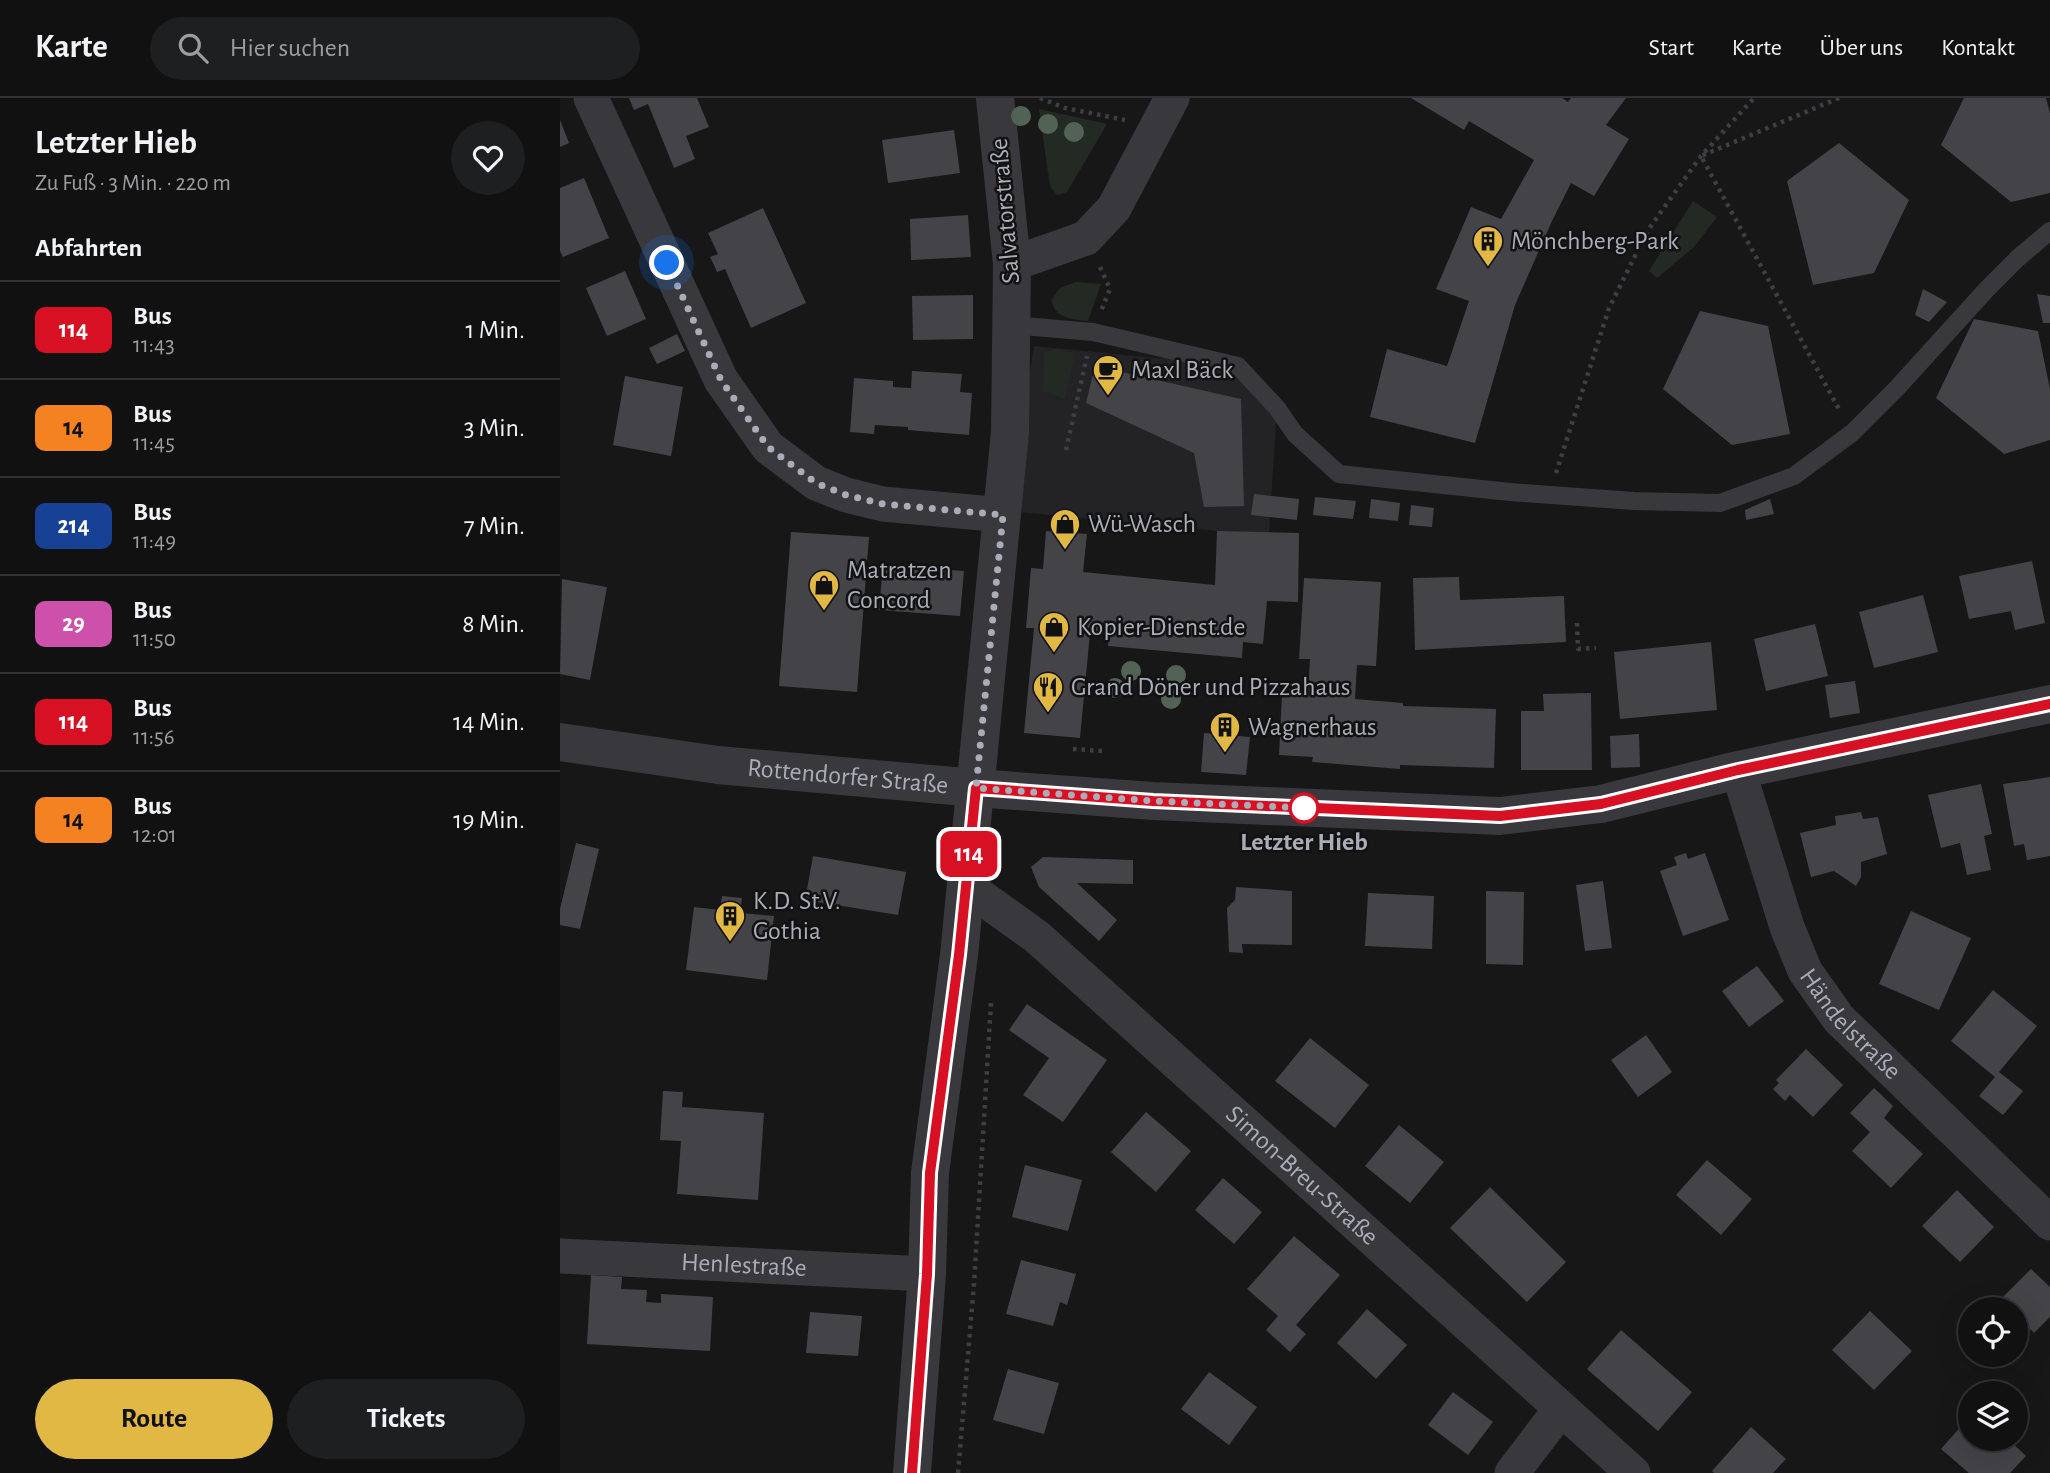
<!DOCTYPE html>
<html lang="de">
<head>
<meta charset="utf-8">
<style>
  body { margin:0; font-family:"Alegreya Sans",sans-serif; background:#1e1f20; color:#f1f3f6; height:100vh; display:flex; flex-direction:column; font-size:26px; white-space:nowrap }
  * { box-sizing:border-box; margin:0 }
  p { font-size:23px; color:#9c9d9f }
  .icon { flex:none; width:38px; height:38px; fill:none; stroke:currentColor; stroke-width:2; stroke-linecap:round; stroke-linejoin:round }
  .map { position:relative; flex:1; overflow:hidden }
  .side { display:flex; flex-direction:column; background:#111112; width:560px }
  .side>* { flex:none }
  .badge { padding:0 14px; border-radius:10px; font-size:24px; line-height:46px }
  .tools { position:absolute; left:1398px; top:1199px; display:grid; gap:14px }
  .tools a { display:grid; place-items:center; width:70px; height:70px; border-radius:50%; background:#111112; box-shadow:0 7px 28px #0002,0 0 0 2px #303132; font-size:35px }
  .you { position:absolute; width:35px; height:35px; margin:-18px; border:5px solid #fff; border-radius:50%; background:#1a73e8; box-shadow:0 0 0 10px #1a73e833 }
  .map>.badge { position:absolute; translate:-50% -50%; box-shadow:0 0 0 4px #fff }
  h2 { padding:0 35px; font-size:26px; line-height:63px }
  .round { display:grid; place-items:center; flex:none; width:74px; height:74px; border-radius:37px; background:#1e1f20 }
  .overview { display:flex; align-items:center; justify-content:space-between; height:119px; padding:0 35px }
  h1 { font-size:33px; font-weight:700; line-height:52px }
  .action { display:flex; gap:14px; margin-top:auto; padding:14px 35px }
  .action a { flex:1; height:80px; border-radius:42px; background:#e2b845; color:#111; font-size:28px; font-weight:700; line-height:80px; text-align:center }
  .action a+a { background:#1e1f20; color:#f1f3f6 }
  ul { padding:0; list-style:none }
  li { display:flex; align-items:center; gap:21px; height:98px; padding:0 35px; border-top:2px solid #303132 }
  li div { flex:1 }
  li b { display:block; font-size:26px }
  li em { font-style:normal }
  li .badge { min-width:77px; font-weight:700; text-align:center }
  header { display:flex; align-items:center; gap:42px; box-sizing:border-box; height:98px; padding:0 35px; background:#111112; border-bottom:2px solid #303132 }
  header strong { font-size:33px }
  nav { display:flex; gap:38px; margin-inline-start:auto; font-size:24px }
  .search { width:490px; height:63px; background:#1e1f20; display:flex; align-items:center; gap:18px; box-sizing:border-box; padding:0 24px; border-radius:38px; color:#9c9d9f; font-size:26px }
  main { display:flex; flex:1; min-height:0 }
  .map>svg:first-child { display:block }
</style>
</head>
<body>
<header>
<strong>Karte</strong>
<div class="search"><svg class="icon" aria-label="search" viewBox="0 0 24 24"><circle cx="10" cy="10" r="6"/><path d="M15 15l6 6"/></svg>Hier suchen</div>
<nav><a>Start</a><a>Karte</a><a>Über uns</a><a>Kontakt</a></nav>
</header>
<main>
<section class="side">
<div class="overview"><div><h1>Letzter Hieb</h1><p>Zu Fuß · 3 Min. · 220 m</p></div><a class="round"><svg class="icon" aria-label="heart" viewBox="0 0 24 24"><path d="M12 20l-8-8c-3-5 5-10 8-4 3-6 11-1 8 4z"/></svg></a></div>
<h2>Abfahrten</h2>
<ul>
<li><span class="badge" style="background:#d81024;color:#fff">114</span><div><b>Bus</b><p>11:43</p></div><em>1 Min.</em></li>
<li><span class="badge" style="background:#f58220;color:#111">14</span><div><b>Bus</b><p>11:45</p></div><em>3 Min.</em></li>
<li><span class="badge" style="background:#164194;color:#fff">214</span><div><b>Bus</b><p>11:49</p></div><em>7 Min.</em></li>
<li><span class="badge" style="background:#cd50aa;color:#fff">29</span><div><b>Bus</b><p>11:50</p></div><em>8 Min.</em></li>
<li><span class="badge" style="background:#d81024;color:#fff">114</span><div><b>Bus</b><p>11:56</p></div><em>14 Min.</em></li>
<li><span class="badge" style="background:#f58220;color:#111">14</span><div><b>Bus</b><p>12:01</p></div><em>19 Min.</em></li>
</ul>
<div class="action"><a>Route</a><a>Tickets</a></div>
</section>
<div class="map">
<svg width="1490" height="1375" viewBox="0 0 1490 1375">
  <rect width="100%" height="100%" fill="#171718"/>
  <path fill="#232325" d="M 474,248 L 678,268 L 717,310 L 709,435 L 657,433 L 448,413 Z"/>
  <path fill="#232a24" d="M 479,11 L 547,26 L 507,94 L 497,97 L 490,88 Z
    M 1133,103 L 1157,119 L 1134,149 L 1097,180 L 1089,173 Z
    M 516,184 L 541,186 L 528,223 C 511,221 496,221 491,202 L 500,190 Z
    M 493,251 L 515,255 L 505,301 L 483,293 L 484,255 Z"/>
  <path fill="#444448" d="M 69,0 L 137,0 L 149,29 L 126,38 L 135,61 L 114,70 L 88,6 L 74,12 Z
    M 851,0 L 1002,0 L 1008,4 L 1011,0 L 1066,0 L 1046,27 L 1069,41 L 1034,98 L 1011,85 L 992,123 L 955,207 L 915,345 L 810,319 L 827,251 L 887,268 L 909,203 L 876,191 L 911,109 L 941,121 L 974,62 L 909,23 L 904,32 Z
    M 1404,0 L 1486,0 L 1490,15 L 1490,95 L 1451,104 L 1381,47 Z
    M 0,22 L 9,45 L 0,49 Z
    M 394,32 L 400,75 L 328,85 L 322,42 Z
    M 1279,45 L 1349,102 L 1314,175 L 1253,187 L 1227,83 Z
    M 24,80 L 49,140 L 3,159 L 0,153 L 0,90 Z
    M 203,110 L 246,205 L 191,230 L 165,171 L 157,174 L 154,167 L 150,159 L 158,156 L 148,135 Z
    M 408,117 L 411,159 L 351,162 L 350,121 Z
    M 65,173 L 86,221 L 47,238 L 26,190 Z
    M 1363,191 L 1387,204 L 1369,224 L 1355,217 Z
    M 1477,196 L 1490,198 L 1490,225 L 1483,225 Z
    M 413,197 L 413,241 L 353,242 L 352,198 Z
    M 1140,213 L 1208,228 L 1230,336 L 1172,347 L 1103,291 Z
    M 1414,221 L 1478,233 L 1490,291 L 1490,342 L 1444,356 L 1376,300 Z
    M 117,236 L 125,253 L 97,266 L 89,250 Z
    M 535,268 L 681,301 L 684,408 L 644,409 L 634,355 L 526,305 Z
    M 352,273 L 402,276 L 400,294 L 412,295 L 409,337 L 348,332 L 348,329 L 315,327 L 314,336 L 290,334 L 294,280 L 333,283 L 333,289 L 351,290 Z
    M 65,278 L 123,289 L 111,358 L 53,347 Z
    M 694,396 L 739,401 L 737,422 L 691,417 Z
    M 755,399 L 796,403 L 793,421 L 753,417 Z
    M 811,401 L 840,405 L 838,423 L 809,420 Z
    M 1210,401 L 1214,416 L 1186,422 L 1185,412 Z
    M 851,407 L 874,410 L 872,429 L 849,427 Z
    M 486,433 L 527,436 L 523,474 L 655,487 L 657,433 L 739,435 L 738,504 L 707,503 L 703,546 L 683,544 L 682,560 L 548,548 L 549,537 L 530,535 L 520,640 L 464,635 L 474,530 L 466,530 L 471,470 L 483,471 Z
    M 231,434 L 309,439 L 297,594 L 219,588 Z
    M 1472,463 L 1485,525 L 1455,532 L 1451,513 L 1409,521 L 1399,478 Z
    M 323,467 L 404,473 L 400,518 L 319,512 Z
    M 899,479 L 900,502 L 1004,498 L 1006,544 L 855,552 L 853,480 Z
    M 744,480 L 821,484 L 816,568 L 797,567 L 795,601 L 843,605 L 843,608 L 936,611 L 934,670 L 840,667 L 840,671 L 752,664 L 753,659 L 719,657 L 722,597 L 748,598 L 750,561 L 739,561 Z
    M 2,481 L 47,489 L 30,582 L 0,576 Z
    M 1363,497 L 1378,554 L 1314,570 L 1299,514 Z
    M 1255,526 L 1268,578 L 1206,593 L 1194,541 Z
    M 1151,544 L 1157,612 L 1060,621 L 1054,554 Z
    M 1295,583 L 1300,615 L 1270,620 L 1265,587 Z
    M 1031,595 L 1032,672 L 961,672 L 961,613 L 984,613 L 983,596 Z
    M 644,635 L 690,639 L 686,677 L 641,674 Z
    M 1079,636 L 1080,669 L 1051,670 L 1050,638 Z
    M 1490,679 L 1490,758 L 1467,762 L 1464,746 L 1454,748 L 1443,686 Z
    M 1421,686 L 1432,736 L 1424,738 L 1431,772 L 1407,777 L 1400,745 L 1381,750 L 1368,697 Z
    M 1301,714 L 1303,721 L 1318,719 L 1327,756 L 1301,764 L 1301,779 L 1296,788 L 1274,773 L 1251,779 L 1240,735 L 1276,727 L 1275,718 Z
    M 16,745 L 39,751 L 20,831 L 0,827 L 0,811 Z
    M 1126,755 L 1128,761 L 1145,755 L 1169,822 L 1123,838 L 1100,773 L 1117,767 L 1114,759 Z
    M 253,758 L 346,774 L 338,817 L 245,802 Z
    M 483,759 L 573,762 L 573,786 L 517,785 L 557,822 L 539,843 L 479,789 L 471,769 Z
    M 1043,783 L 1052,850 L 1025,853 L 1016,787 Z
    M 676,789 L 732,793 L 732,847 L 682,846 L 683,855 L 669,854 L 667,810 L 675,802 Z
    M 926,793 L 964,794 L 963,867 L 926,866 Z
    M 808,795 L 874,798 L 872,851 L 805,848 Z
    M 162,798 L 182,800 L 180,815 L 214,818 L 207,882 L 126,872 L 134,809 L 160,812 Z
    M 1351,813 L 1411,840 L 1379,912 L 1319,886 Z
    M 1197,868 L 1224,903 L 1189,929 L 1162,893 Z
    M 1433,892 L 1477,928 L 1439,974 L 1463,993 L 1443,1017 L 1419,998 L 1435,979 L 1391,943 Z
    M 467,906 L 547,962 L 503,1024 L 463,997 L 489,960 L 449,932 Z
    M 1086,937 L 1112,974 L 1078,999 L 1051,962 Z
    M 750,940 L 809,987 L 775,1030 L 715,983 Z
    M 1246,951 L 1283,987 L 1253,1019 L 1230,997 L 1225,1003 L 1213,991 L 1219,985 L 1216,982 Z
    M 1314,990 L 1333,1008 L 1324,1020 L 1363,1056 L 1331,1090 L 1292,1053 L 1310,1034 L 1290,1015 Z
    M 103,993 L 123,994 L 122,1009 L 204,1015 L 198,1102 L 117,1096 L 121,1043 L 100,1042 Z
    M 586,1014 L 631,1053 L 596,1094 L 551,1054 Z
    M 839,1027 L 884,1064 L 850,1105 L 805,1068 Z
    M 1147,1062 L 1192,1101 L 1161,1137 L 1116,1097 Z
    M 465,1067 L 522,1082 L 508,1133 L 452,1119 Z
    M 663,1080 L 702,1114 L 674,1146 L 635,1112 Z
    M 930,1089 L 1006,1164 L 967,1204 L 890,1130 Z
    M 1397,1092 L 1434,1129 L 1400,1164 L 1362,1128 Z
    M 734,1138 L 780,1177 L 736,1227 L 746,1236 L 730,1254 L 706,1232 L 718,1218 L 687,1191 Z
    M 461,1162 L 516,1176 L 507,1207 L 500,1204 L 493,1228 L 446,1216 Z
    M 1471,1171 L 1490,1189 L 1490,1219 L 1474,1235 L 1456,1217 L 1456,1211 L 1450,1211 L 1441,1201 Z
    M 31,1177 L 62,1179 L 61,1191 L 87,1192 L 86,1204 L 101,1205 L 101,1196 L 153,1199 L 150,1253 L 27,1246 Z
    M 807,1211 L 847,1247 L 816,1281 L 777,1245 Z
    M 1310,1213 L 1352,1253 L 1314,1292 L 1272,1252 Z
    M 250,1214 L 302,1218 L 298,1258 L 246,1255 Z
    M 1061,1232 L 1132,1294 L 1098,1333 L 1027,1271 Z
    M 448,1271 L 499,1285 L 484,1336 L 433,1322 Z
    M 649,1274 L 697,1309 L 669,1347 L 621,1311 Z
    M 893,1294 L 933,1324 L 908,1357 L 868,1327 Z
    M 1410,1318 L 1410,1340 L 1447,1340 L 1466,1358 L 1450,1375 L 1409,1375 L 1381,1351 Z
    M 1191,1329 L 1226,1361 L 1213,1375 L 1154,1375 L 1152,1373 Z"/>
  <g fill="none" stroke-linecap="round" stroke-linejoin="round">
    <path stroke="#3e3f44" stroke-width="4.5" stroke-dasharray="3.5 5" stroke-linecap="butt" d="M 480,0 L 505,10 L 565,22
      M 1279,0 L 1141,58 L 1280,313
      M 540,169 L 550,191 L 541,213
      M 506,352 L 527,258
      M 996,375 L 1049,210 L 1088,132 L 1141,58 L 1194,0
      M 1017,525 L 1018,551 L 1036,550
      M 513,651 L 542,653
      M 398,1375 L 414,1186 L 431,905"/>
    <path stroke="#38383d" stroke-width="18" d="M 452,227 L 533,234 L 678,268 L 717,310 L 735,336 L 779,376 L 950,394 L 1074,403 L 1160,405 L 1234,378 L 1292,335 L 1337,290 L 1427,191 L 1458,160 L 1490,133"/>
    <g stroke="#38383d" stroke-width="35">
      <path d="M 31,0 L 161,282 L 208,349 L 256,385 L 286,397 L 323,406 L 443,417"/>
      <path d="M 452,166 L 526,140 L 554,110 L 612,0"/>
      <path id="s1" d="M 1178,672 L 1227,829 L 1245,873 L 1279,921 L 1490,1125"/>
      <path id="s2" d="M 406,788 L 477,839 L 1073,1375"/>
      <path id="s3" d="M 0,1158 L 367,1176"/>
      <path d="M 952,1375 L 1000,1312"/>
    </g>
    <g stroke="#38383d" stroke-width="38">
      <path id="s4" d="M 0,644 L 158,667 L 416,690 L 593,703 L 940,718 L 1041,706 L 1178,672 L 1490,606"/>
      <path d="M 352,1375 L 367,1176 L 370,1075 L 399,857 L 450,334 L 452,166 L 435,0"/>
    </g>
  </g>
  <g fill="#526254">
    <circle cx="461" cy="18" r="10"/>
    <circle cx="488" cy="26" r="10"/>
    <circle cx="514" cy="34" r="10"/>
    <circle cx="571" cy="573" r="10"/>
    <circle cx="616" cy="577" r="10"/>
    <circle cx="555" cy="590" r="10"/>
    <circle cx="611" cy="601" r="10"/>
  </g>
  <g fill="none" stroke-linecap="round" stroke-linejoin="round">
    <g stroke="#fff" stroke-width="16">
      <path id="line" d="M 352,1375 L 367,1176 L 370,1075 L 399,857 L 416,690 L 593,703 L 940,718 L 1041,706 L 1178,672 L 1490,606"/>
    </g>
    <use href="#line" stroke="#d81024" stroke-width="10"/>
    <path stroke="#aaadb7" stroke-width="7" stroke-dasharray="0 12.6" d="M 107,165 L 161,282 L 208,349 L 256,385 L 286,397 L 323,406 L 443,417 L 416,690 L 593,703 L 747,710 L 744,710"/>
  </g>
  <defs>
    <g id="building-pin" transform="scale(1.575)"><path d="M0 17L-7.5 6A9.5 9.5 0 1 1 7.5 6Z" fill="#e2b845" stroke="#121213"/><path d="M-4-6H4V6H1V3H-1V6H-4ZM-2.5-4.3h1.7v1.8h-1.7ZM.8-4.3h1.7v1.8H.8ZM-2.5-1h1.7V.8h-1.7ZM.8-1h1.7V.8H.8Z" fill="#111"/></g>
    <g id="cafe-pin" transform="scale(1.575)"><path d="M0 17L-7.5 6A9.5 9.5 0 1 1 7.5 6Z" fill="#e2b845" stroke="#121213"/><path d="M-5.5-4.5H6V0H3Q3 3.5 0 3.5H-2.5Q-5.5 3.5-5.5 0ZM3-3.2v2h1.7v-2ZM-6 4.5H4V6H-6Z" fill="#111"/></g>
    <g id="shop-pin" transform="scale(1.575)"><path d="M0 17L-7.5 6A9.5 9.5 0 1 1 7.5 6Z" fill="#e2b845" stroke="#121213"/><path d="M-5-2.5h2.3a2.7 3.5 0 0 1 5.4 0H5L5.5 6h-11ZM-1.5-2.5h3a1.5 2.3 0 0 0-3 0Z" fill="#111"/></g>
    <g id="restaurant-pin" transform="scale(1.575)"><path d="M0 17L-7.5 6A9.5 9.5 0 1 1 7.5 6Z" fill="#e2b845" stroke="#121213"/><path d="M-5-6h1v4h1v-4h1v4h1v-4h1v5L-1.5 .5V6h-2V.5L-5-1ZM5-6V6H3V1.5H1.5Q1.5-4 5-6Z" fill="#111"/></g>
  </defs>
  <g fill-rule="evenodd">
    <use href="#building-pin" x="928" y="143"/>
    <use href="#cafe-pin" x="548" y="272"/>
    <use href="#shop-pin" x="505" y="426"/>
    <use href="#shop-pin" x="264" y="487"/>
    <use href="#shop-pin" x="494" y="529"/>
    <use href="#restaurant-pin" x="488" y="589"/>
    <use href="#building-pin" x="665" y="629"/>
    <use href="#building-pin" x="170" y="818"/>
  </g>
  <circle fill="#fff" stroke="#d81024" stroke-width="3.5" cx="744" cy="710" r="14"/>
  <g text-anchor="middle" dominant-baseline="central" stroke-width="5" stroke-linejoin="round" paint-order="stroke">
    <g font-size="26" fill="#aaadb7" stroke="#121213">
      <text transform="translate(445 113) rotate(-95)">Salvatorstraße</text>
      <text stroke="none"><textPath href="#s4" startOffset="290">Rottendorfer Straße</textPath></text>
      <text stroke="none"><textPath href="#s1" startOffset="282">Händelstraße</textPath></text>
      <text stroke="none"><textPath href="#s2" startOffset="444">Simon-Breu-Straße</textPath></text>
      <text stroke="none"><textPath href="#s3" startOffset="184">Henlestraße</textPath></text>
    </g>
    <g font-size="26" fill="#aaadb7" stroke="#121213" text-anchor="start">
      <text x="951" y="143">Mönchberg-Park</text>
      <text x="571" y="272">Maxl Bäck</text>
      <text x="528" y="426">Wü-Wasch</text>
      <text x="287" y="472">Matratzen<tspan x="287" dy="30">Concord</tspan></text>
      <text x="517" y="529">Kopier-Dienst.de</text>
      <text x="511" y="589">Grand Döner und Pizzahaus</text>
      <text x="688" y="629">Wagnerhaus</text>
      <text x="193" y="803">K.D. St.V.<tspan x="193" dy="30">Gothia</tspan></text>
    </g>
    <g font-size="26" font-weight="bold" fill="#aaadb7" stroke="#121213">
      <text x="744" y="744">Letzter Hieb</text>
    </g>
  </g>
</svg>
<div class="tools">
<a><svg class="icon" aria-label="locate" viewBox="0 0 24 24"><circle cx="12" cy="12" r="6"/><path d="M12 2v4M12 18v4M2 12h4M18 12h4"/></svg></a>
<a><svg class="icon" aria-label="layers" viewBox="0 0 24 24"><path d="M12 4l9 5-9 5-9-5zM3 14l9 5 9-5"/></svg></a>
</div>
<div class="you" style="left:107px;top:165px"></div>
<b class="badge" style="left:409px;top:756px;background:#d81024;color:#fff">114</b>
</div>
</main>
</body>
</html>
